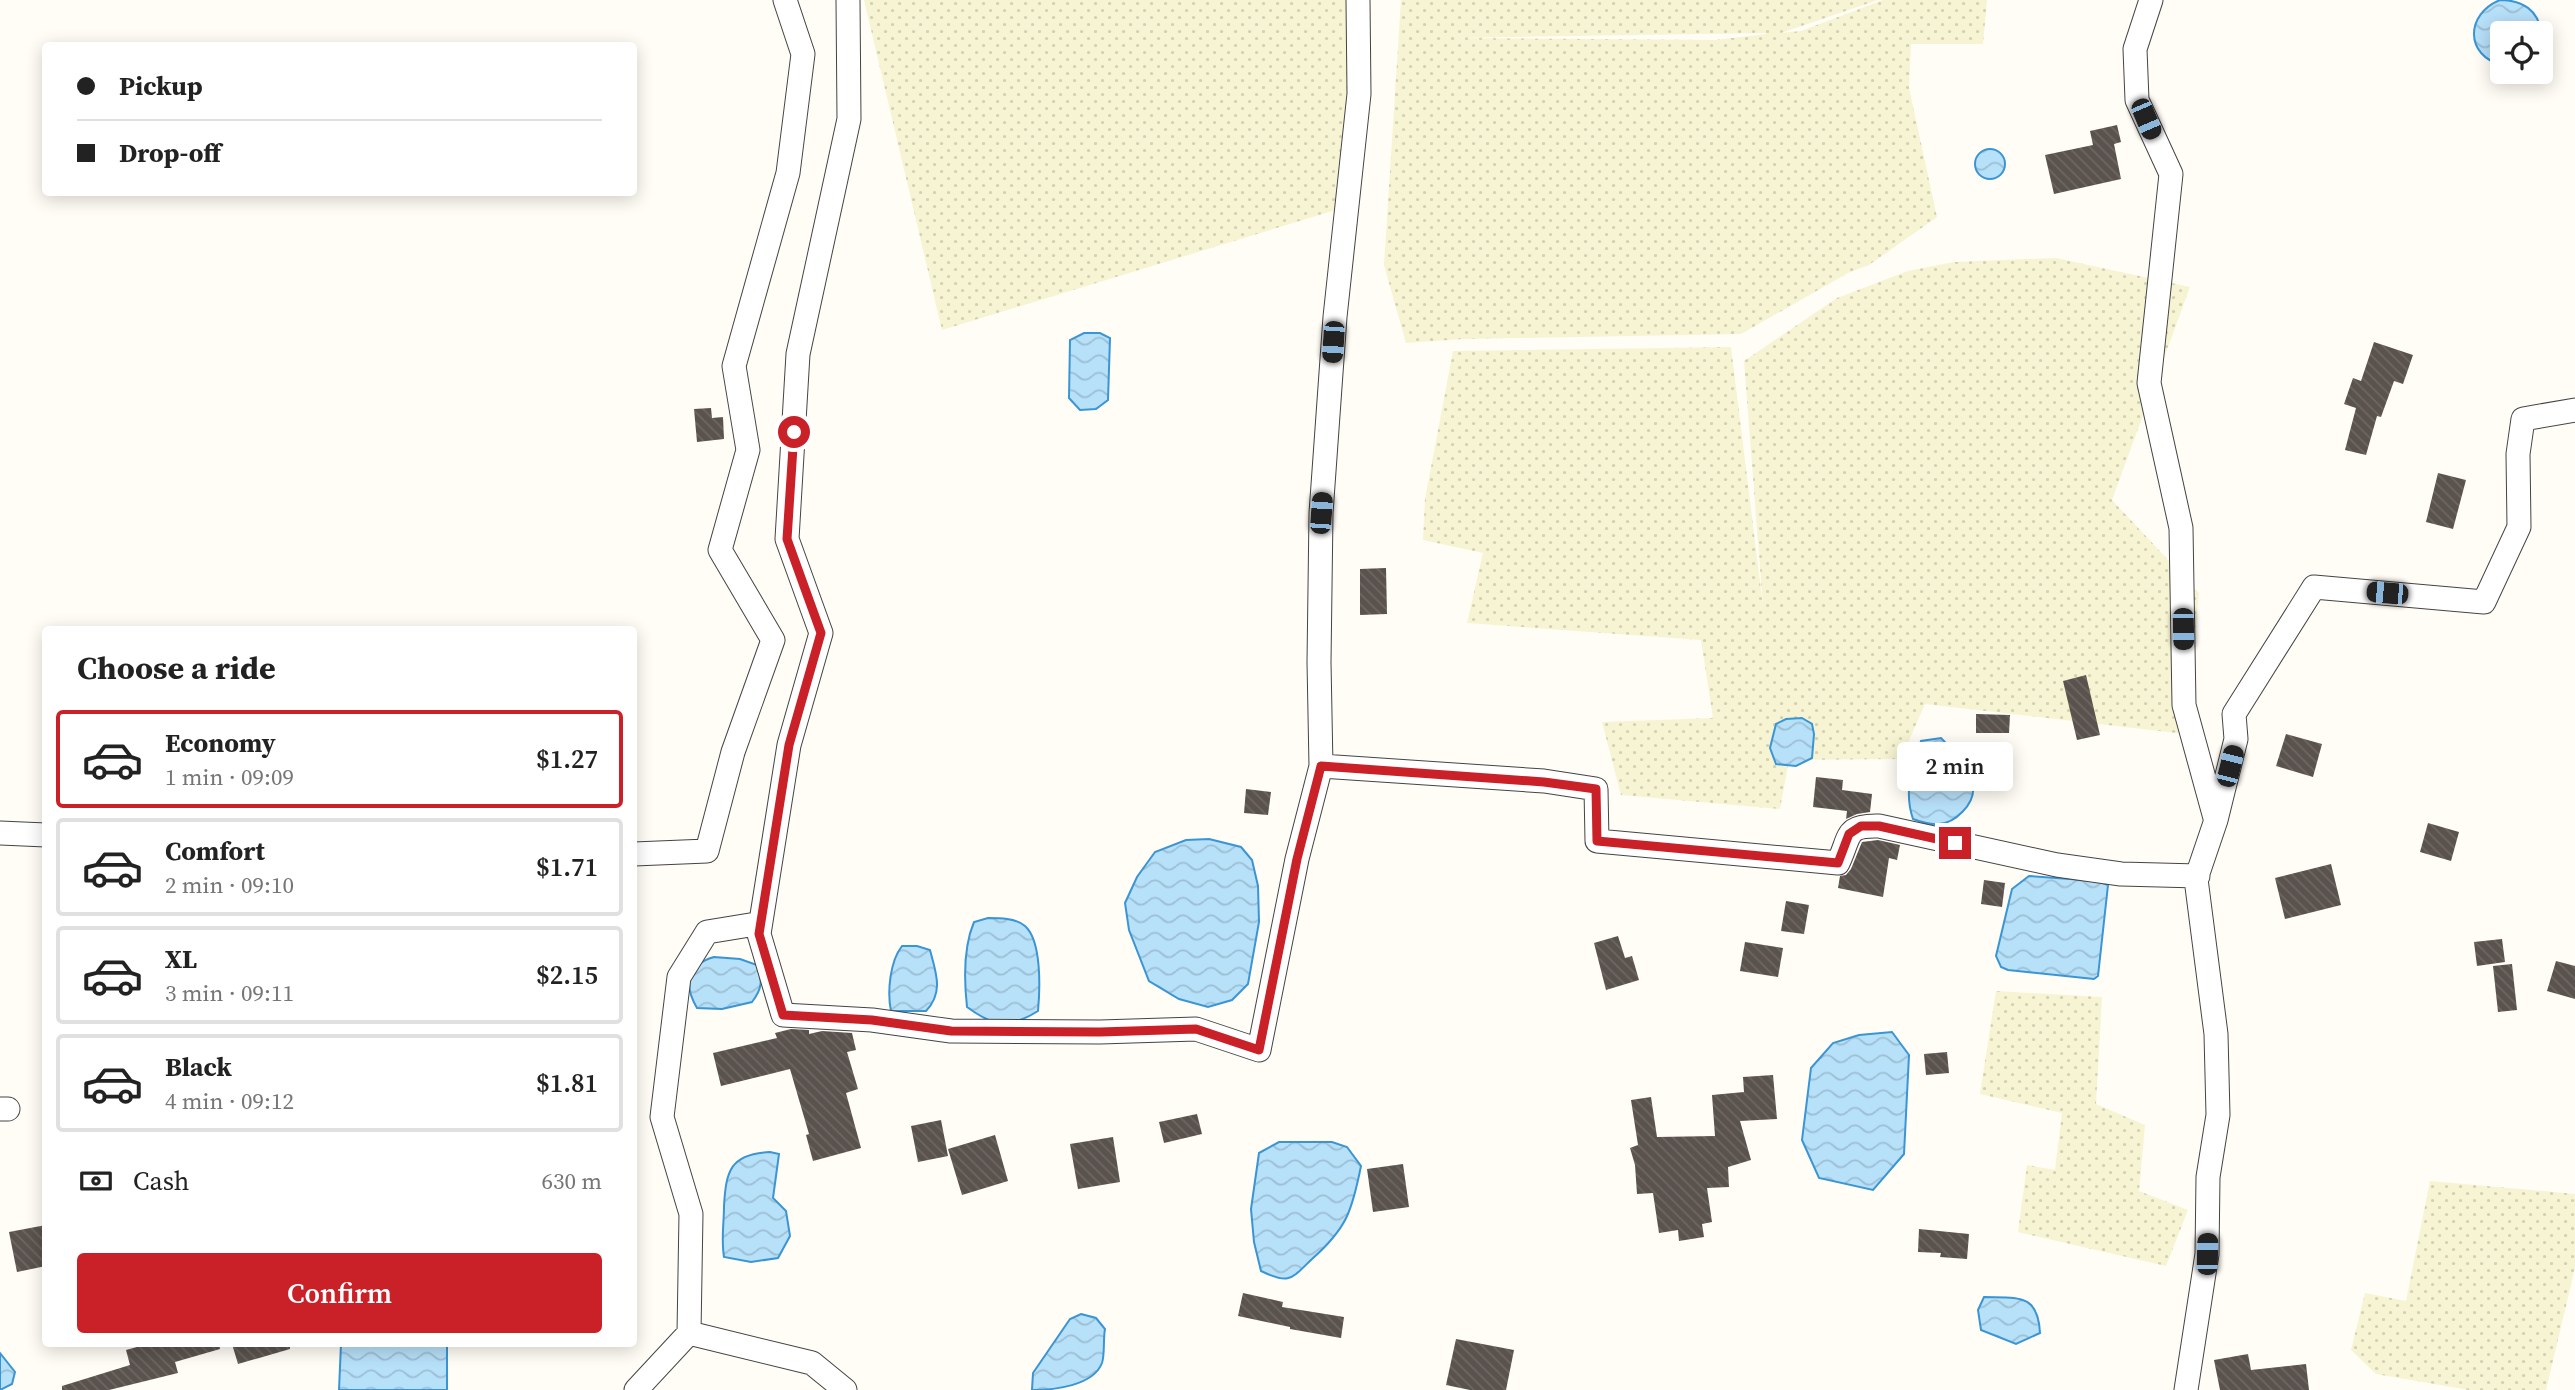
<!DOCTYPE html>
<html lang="en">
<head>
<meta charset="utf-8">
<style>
  :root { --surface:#fff; --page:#f2f2f2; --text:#222; --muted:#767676; --line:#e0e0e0; --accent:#ca2027 }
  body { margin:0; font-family:"Source Serif 4",serif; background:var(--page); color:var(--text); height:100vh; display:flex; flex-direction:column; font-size:26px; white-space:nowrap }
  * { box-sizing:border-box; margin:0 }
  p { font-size:23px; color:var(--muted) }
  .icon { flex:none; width:38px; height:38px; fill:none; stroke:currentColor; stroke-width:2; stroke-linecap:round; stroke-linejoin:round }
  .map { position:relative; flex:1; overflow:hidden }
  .panel { position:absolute; left:42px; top:626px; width:595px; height:721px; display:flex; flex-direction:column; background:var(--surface); border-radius:7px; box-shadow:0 4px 18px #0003 }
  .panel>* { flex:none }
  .top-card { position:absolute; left:42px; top:42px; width:595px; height:154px; border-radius:7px; box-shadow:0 4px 18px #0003; display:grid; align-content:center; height:154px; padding:0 35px; background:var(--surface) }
  .fabs { position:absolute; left:2490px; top:21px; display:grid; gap:14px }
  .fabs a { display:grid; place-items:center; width:63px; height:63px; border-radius:7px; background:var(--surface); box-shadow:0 4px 18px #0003; font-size:35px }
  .end { position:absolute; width:32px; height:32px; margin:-16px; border:9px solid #ca2027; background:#fff; box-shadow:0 0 0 4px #fff }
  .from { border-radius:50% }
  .bubble { position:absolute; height:49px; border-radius:7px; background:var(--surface); box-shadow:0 4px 18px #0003; font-size:23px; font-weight:600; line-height:49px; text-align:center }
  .car { position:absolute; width:21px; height:42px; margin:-21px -10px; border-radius:9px; box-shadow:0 0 5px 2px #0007; background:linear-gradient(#222 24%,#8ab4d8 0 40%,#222 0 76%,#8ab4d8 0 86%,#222 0) }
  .top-card b { display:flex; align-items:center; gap:24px; height:66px; font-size:26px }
  .top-card b+b { border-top:2px solid var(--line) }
  .top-card i { width:18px; height:18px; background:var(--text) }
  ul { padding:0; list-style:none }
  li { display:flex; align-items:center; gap:21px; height:98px; margin:0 14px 10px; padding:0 21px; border:4px solid var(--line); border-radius:7px }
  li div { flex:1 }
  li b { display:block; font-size:26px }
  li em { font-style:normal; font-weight:600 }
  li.on { border-color:var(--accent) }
  li>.icon { width:63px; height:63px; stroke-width:1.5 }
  h2 { padding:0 35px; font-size:32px; line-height:84px }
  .pay { display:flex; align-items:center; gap:18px; height:77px; padding:0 35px; font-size:26px }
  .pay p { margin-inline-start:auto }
  .cta { display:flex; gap:14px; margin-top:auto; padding:14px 35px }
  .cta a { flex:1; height:80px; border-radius:7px; background:var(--accent); color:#fff; font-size:28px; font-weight:600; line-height:80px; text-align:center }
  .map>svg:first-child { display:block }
  .farmland { fill:url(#farmland-dots); fill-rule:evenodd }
  .water { fill:url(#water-waves); stroke:#3a95d4; stroke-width:2 }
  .building { fill:url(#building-back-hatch) }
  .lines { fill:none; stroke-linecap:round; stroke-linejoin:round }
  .street-casing { stroke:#444; stroke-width:25 }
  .street { stroke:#fff; stroke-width:23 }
  .route { stroke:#ca2027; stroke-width:9 }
</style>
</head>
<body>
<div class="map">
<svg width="2575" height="1390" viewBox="0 0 2575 1390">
  <defs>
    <pattern id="farmland-dots" width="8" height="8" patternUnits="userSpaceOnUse" patternTransform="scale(1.75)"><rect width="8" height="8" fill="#f7f4d3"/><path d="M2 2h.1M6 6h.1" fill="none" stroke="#d3d0b4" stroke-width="1.8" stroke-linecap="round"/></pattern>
    <pattern id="water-waves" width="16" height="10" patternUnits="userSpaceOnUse" patternTransform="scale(1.75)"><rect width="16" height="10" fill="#b7e0f9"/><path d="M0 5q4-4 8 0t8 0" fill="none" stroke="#9cbfd4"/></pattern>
    <pattern id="building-back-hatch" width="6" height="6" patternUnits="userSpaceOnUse" patternTransform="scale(1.75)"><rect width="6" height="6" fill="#5a524d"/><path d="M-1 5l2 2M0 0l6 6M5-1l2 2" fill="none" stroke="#6d6662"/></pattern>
  </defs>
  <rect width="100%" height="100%" fill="#fffdf5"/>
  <path class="farmland" d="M 864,0 L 1355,0 L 1339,209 L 942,330 Z
    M 1401,0 L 1878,0 L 1781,33 L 1801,31 L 1883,0 L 1987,0 L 1983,44 L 1911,44 L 1909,88 L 1937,217 L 1869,265 L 1848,273 L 1741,334 L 1463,339 L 1406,343 L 1384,265 ZM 1766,34 L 1715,40 L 1454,38 L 1765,33 Z
    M 2056,258 L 2190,287 L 2112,500 L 2199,593 L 2185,734 L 1925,704 L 1901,759 L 1789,760 L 1780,809 L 1621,795 L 1602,722 L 1713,718 L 1701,640 L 1467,623 L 1483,553 L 1423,540 L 1425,499 L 1453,351 L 1731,347 L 1763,606 L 1744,361 L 1837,298 L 1908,271 L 1954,262 Z
    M 1996,991 L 2102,997 L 2096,1104 L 2145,1125 L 2139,1191 L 2188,1210 L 2166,1266 L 2018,1232 L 2027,1165 L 2055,1170 L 2062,1113 L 1980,1094 Z
    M 2430,1181 L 2575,1194 L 2575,1268 L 2546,1390 L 2469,1390 L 2376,1374 L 2351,1350 L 2365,1293 L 2406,1301 Z"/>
  <path class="water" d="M 2500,0 C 2522,0 2539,10 2541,33 L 2502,33 L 2502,65 C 2465,56 2465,14 2500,0 Z
    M1975 164a15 15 0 1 1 30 0a15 15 0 1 1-30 0Z
    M 1084,333 L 1100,333 L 1110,338 L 1108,400 L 1096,409 L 1080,410 L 1069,398 L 1070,340 Z
    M 1802,718 L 1812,724 L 1814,734 L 1812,758 L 1796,766 L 1776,764 L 1770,748 L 1776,724 L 1786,719 Z
    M 1941,738 C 1955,752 1970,766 1973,787 C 1975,804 1955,823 1939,824 C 1931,825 1921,822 1913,819 C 1904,793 1911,766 1921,741 Z
    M 1209,839 L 1241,847 L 1252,860 L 1258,886 L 1259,922 L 1248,984 L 1232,1000 L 1208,1007 L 1179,999 L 1149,981 L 1129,930 L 1125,903 L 1137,877 L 1155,852 L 1186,840 Z
    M 2029,876 L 2097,881 L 2108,885 L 2098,976 L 2094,979 L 2008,970 L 2001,967 L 1996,956 L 2012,889 Z
    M 988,918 C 999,918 1016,918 1025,926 C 1042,941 1040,990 1038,1011 C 1009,1029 994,1027 967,1007 C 964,980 963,948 974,922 Z
    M 902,946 L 917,946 L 930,950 C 936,973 944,992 926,1011 L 891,1011 C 887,992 890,961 902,946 Z
    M 714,957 L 740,959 L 757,965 C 763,981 762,989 752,1002 L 722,1009 L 697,1008 C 684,986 686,965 714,957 Z
    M 1892,1032 L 1909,1055 L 1904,1154 L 1873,1190 L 1819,1178 L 1802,1140 L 1811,1068 L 1833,1043 L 1859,1035 Z
    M 1279,1142 L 1332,1142 L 1347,1147 L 1361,1166 C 1352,1211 1347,1228 1312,1259 C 1291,1279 1290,1285 1261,1271 L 1254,1242 L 1251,1209 L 1259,1153 Z
    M 770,1152 L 779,1154 L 773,1198 L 786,1211 L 790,1236 L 778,1258 L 751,1262 L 724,1257 C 721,1239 724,1224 724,1206 C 726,1171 730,1154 770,1152 Z
    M 1984,1297 C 2018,1298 2038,1293 2040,1333 L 2016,1344 L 1981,1330 L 1978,1310 Z
    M 1081,1314 L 1096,1318 L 1105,1329 C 1103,1339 1105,1354 1102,1363 C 1093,1386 1054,1390 1032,1390 L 1033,1373 L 1070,1319 Z
    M 341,1344 L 447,1344 L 447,1390 L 339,1390 Z
    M 0,1353 L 15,1372 L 12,1384 L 0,1390 Z"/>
  <path class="building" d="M 2117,125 L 2121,142 L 2114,144 L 2121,179 L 2054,194 L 2045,155 L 2093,145 L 2090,131 Z
    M 2374,342 L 2413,355 L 2403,384 L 2394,381 L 2381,417 L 2377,416 L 2366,455 L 2345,450 L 2356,408 L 2344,404 L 2353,378 L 2361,381 Z
    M 711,408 L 712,418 L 723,417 L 724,439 L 697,442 L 694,409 Z
    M 2438,473 L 2466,480 L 2453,529 L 2426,522 Z
    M 1386,568 L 1387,614 L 1360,615 L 1360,569 Z
    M 2086,675 L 2100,735 L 2077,740 L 2063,681 Z
    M 1976,714 L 2010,715 L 2009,733 L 1976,733 Z
    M 2286,734 L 2322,744 L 2313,777 L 2276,766 Z
    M 1816,777 L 1843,780 L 1842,790 L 1872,794 L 1870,812 L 1857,814 L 1846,819 L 1847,811 L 1813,807 Z
    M 1246,789 L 1271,792 L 1268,815 L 1244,813 Z
    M 2428,823 L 2459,832 L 2451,861 L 2420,852 Z
    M 1878,840 L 1900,845 L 1897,860 L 1889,858 L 1883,897 L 1838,888 L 1840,876 L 1846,875 L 1851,869 L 1862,842 Z
    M 2331,864 L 2341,905 L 2285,919 L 2275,878 Z
    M 1984,880 L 2005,883 L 2002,907 L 1981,904 Z
    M 1786,901 L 1809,905 L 1804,934 L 1781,931 Z
    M 1618,936 L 1625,958 L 1632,956 L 1639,980 L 1606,990 L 1594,943 Z
    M 2502,939 L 2505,962 L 2477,966 L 2474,942 Z
    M 1745,942 L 1783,948 L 1778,977 L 1740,971 Z
    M 2556,961 L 2575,966 L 2575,999 L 2547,991 Z
    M 2512,964 L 2517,1010 L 2498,1012 L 2493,966 Z
    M 791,1029 L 809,1030 L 809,1034 L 822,1031 L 852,1033 L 856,1050 L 847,1052 L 858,1089 L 846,1093 L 861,1148 L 813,1161 L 806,1135 L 809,1134 L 790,1069 L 721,1086 L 713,1053 L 777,1038 L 775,1033 Z
    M 1947,1052 L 1949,1073 L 1926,1075 L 1924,1054 Z
    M 1773,1075 L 1777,1119 L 1740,1121 L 1751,1160 L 1728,1167 L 1729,1187 L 1707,1188 L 1712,1222 L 1702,1224 L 1704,1237 L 1679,1241 L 1678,1230 L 1659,1233 L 1653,1193 L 1637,1194 L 1635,1165 L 1630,1148 L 1638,1145 L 1631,1100 L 1651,1097 L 1657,1137 L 1715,1136 L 1712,1095 L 1744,1092 L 1743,1077 Z
    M 1197,1114 L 1202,1134 L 1164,1143 L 1159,1122 Z
    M 941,1120 L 948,1156 L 918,1162 L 911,1126 Z
    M 995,1135 L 1008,1181 L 962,1195 L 948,1149 Z
    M 1113,1137 L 1120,1182 L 1078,1189 L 1070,1144 Z
    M 1403,1164 L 1409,1207 L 1373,1212 L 1367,1169 Z
    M 46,1225 L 46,1266 L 17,1272 L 9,1232 Z
    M 1919,1229 L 1969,1234 L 1967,1259 L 1940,1257 L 1941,1253 L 1918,1252 Z
    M 1243,1293 L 1283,1302 L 1282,1307 L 1344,1317 L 1341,1338 L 1290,1329 L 1290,1327 L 1238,1316 Z
    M 1456,1339 L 1514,1350 L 1506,1390 L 1470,1390 L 1446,1385 Z
    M 148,1344 L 219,1344 L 220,1349 L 175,1362 L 178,1373 L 109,1390 L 62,1390 L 62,1386 L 130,1365 L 126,1350 Z
    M 232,1344 L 290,1344 L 290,1349 L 238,1364 Z
    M 2248,1354 L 2251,1370 L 2306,1364 L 2309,1390 L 2220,1390 L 2214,1360 Z"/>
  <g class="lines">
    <defs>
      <path id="street" d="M 2151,0 L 2135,49 L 2137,100 L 2171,174 L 2149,383 L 2181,528 L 2184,705 L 2215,818
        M 1321,766 L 1544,781 L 1596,789 L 1597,841 L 1838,863 C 1851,836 1844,825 1879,826 L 2057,865 L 2121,874 L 2198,876
        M 0,833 L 46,835
        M 634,854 L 707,851 L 733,752 L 773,640 L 720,550 L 748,450 L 734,366 L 788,173 L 803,54 L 785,0
        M 759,934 L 783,1015 L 872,1020 L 951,1031 L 1100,1032 L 1196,1029 L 1259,1050 L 1297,859 L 1321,766 L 1319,662 L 1321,513 L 1335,317 L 1359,94 L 1358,0
        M 0,1109 L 8,1109
        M 636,1390 L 689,1333
        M 845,1390 L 812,1363 L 689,1333 L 691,1214 L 662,1117 L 679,977 L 707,932 L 756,924 L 759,934 L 789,745 L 821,633 L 787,539 L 798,354 L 849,119 L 848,0
        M 2186,1390 L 2207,1254 L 2208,1177 L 2218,1115 L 2216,1034 L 2196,879 L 2216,820 L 2236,739 L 2234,714 L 2314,587 L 2484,602 L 2519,527 L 2518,454 L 2523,419 L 2575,410"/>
    </defs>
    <use href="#street" class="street-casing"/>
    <use href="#street" class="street"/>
  </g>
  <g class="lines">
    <path class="route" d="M 794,432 L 787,539 L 821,633 L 789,745 L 759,934 L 783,1015 L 872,1020 L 951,1031 L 1100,1032 L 1196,1029 L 1259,1050 L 1297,859 L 1321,766 L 1544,782 L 1596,789 L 1597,841 L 1838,863 L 1849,834 L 1861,826 L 1879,826 L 1955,843"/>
  </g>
</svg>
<div class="fabs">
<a><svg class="icon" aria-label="locate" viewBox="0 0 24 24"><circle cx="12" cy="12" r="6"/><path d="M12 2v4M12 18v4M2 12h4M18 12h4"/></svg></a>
</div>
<i class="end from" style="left:794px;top:432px"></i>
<i class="end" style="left:1955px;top:843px"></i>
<div class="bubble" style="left:1897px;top:742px;width:116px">2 min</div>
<i class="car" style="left:2146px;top:119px;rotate:157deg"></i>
<i class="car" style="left:1333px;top:342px;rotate:184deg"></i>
<i class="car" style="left:1321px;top:513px;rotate:4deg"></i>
<i class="car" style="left:2387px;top:593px;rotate:275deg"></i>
<i class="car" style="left:2183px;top:629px;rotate:179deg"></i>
<i class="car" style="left:2230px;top:766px;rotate:14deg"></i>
<i class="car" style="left:2207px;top:1254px;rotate:1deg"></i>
<div class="top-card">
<b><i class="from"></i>Pickup</b>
<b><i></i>Drop-off</b>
</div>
<section class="panel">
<h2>Choose a ride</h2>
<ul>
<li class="on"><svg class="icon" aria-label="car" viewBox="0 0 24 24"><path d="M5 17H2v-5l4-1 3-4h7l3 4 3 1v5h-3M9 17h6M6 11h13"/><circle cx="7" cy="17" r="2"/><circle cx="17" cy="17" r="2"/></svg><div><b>Economy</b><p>1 min · 09:09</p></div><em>$1.27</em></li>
<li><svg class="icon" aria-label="car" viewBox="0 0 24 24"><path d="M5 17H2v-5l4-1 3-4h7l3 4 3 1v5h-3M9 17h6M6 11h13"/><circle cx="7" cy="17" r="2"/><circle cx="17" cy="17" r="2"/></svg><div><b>Comfort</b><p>2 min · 09:10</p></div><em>$1.71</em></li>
<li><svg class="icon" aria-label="car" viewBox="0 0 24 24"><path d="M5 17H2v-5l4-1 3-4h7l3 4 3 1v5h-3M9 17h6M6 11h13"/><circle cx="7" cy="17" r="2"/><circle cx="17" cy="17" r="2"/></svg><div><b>XL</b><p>3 min · 09:11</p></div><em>$2.15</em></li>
<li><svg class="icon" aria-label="car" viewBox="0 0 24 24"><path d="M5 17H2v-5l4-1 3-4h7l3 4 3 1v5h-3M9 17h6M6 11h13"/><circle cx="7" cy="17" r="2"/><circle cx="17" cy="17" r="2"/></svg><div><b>Black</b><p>4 min · 09:12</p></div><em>$1.81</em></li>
</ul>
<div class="pay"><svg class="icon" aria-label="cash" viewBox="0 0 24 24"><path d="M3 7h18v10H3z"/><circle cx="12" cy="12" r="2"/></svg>Cash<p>630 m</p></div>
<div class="cta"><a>Confirm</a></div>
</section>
</div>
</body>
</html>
